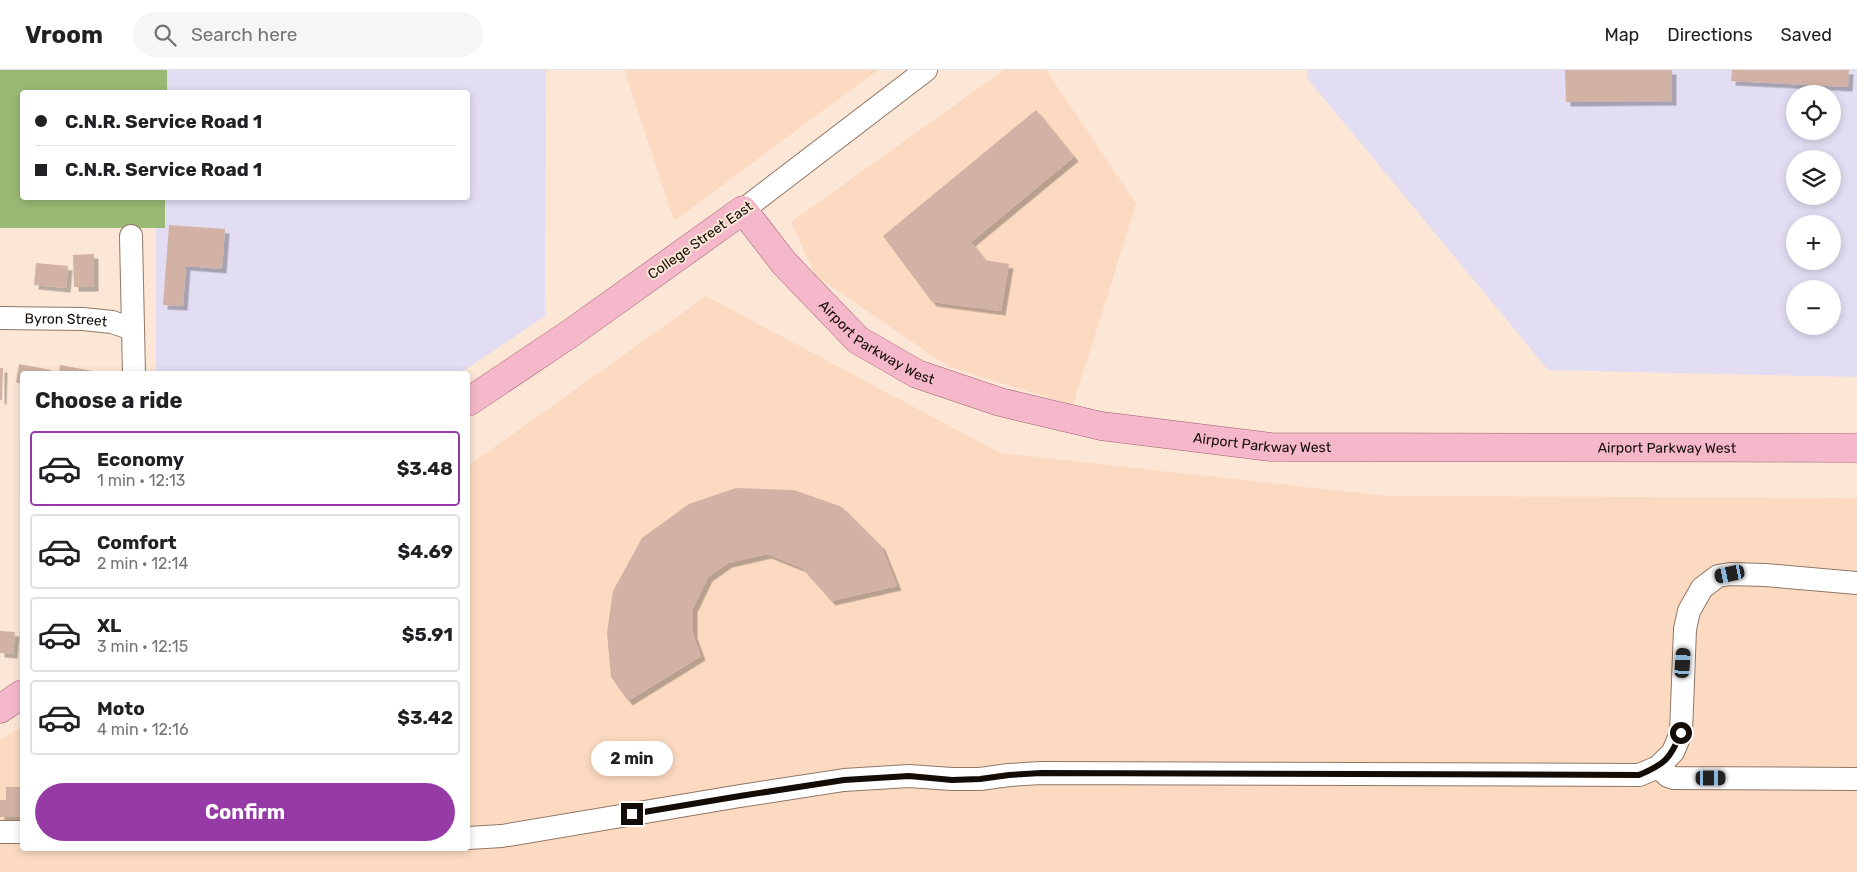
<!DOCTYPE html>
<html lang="en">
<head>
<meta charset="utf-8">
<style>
  :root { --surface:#fff; --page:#f6f6f6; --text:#202124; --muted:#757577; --line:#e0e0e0; --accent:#963ba5 }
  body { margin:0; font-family:Rubik,sans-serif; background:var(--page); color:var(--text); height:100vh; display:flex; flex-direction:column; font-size:19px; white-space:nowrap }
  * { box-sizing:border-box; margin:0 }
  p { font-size:16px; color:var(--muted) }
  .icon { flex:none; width:28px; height:28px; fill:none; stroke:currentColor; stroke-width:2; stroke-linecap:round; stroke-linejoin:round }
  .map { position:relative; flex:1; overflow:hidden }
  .details { position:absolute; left:20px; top:301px; width:450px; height:480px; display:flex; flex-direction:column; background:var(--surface); border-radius:5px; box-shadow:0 2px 8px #0003 }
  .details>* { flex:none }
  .banner { position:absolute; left:20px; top:20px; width:450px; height:110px; border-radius:5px; box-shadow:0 2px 8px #0003; display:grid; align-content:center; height:110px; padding:0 15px; background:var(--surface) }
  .buttons { position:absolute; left:1786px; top:15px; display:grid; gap:10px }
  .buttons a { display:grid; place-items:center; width:55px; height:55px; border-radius:50%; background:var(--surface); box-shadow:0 2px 8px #0003; font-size:25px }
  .end { position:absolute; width:22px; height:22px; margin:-11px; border:6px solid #140c06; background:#fff; box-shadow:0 0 0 2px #fff }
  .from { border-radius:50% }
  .bubble { position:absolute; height:35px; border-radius:18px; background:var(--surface); box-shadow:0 2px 8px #0003; font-size:16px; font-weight:700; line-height:35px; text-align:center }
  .car { position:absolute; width:15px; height:30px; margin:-15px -8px; border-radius:6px; box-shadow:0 0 4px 1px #0007; background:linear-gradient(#222 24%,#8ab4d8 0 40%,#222 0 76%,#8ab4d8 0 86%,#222 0) }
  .banner b { display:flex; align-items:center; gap:18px; height:48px; font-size:19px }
  .banner b+b { border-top:1px solid var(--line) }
  .banner i { width:12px; height:12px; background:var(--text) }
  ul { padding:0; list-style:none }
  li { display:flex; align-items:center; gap:15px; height:75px; margin:0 10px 8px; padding:0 5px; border:2px solid var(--line); border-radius:5px }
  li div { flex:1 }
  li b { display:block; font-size:19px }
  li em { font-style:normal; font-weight:700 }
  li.on { border-color:var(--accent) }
  li>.icon { width:45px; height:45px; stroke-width:1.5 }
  h2 { padding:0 15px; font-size:22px; line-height:60px }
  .cta { display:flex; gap:10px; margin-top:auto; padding:10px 15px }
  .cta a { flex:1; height:58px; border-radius:30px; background:var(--accent); color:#fff; font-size:20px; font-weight:700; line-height:58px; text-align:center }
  header { display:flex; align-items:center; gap:30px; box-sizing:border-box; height:70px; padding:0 25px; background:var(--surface); border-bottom:1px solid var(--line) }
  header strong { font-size:24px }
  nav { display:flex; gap:28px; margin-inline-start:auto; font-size:18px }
  .search { width:350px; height:45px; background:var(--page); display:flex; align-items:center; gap:12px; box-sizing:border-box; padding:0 18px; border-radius:28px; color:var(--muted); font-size:19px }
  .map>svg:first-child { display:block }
  .built { fill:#fcdac1 }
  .industrial { fill:#e2ddf3; fill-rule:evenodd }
  .forest { fill:#99ba75 }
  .building { fill:#d1b2a5; filter:url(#shadow) }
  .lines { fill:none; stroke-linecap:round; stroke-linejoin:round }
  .minor-casing { stroke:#907766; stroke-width:24 }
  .major-casing { stroke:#a25d6f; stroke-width:29 }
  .minor { stroke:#fff; stroke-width:22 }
  .major { stroke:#f5b8ca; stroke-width:28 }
  .route { stroke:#140c06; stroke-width:6 }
  .labels { text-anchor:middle; stroke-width:4; stroke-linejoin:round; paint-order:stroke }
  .street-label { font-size:14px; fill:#140c06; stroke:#fce6d6 }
</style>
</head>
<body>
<header>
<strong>Vroom</strong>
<div class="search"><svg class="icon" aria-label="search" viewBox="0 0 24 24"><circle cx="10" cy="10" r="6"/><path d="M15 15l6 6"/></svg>Search here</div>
<nav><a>Map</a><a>Directions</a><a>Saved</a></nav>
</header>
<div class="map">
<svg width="1857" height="802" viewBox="0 0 1857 802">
  <defs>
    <filter id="shadow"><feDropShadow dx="4.5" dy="4.5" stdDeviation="0" flood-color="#0004"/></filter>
  </defs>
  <rect width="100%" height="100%" fill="#fce6d6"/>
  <path class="built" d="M 626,0 L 878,0 L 674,151 L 627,8 Z
    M 1004,0 L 1046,0 L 1136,134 L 1073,335 L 949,297 L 816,206 L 791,152 Z
    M 706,226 L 1000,383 L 1386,426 L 1857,428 L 1857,802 L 0,802 L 0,670 L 22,657 L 22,779 L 468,779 L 468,396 Z"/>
  <path class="industrial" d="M 157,0 L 546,0 L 545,246 L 459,304 L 156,304 L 156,128 L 468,128 L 468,22 L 157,22 Z
    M 1307,0 L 1857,0 L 1857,307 L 1548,300 L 1307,8 ZM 1795,24 L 1832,24 L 1832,61 L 1795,61 ZM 1795,89 L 1832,89 L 1832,126 L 1795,126 ZM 1795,154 L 1832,154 L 1832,191 L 1795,191 ZM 1795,219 L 1832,219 L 1832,256 L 1795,256 Z"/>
  <path class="forest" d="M 0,0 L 167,0 L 167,22 L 22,22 L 22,128 L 165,128 L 165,158 L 0,158 Z"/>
  <path class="building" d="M 1565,0 L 1672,0 L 1672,31 L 1566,32 Z
    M 1732,0 L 1849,0 L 1848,17 L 1731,11 Z
    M 1036,40 L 1074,87 L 971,172 L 985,190 L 1009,194 L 1001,241 L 932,232 L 883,166 Z
    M 169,155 L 225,159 L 222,199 L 186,196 L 183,236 L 163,235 Z
    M 94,184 L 94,217 L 74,217 L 73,185 Z
    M 36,193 L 68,196 L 66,218 L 34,215 Z
    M 19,294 L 51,300 L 51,304 L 22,304 L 22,314 L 16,312 Z
    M 60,295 L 93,301 L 92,304 L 59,304 Z
    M 0,298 L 3,298 L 2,330 L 0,330 Z
    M 736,418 L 794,420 L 842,437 L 881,476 L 897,516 L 831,531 L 802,498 L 767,484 L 728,493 L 708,507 L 693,538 L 693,564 L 701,586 L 628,631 L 611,607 L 607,563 L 613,521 L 642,468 L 689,434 Z
    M 0,561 L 15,562 L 13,584 L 0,583 Z
    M 6,717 L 22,717 L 22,747 L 0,747 L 0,730 L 6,730 Z"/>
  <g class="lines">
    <defs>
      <g id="minor">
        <path d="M 743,140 L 926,0"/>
        <path d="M 131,166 L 134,304"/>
        <path id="s1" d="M 0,248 L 83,249 L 112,252 L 132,259"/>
        <path d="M 1658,697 L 1668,706 L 1674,708 L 1857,709"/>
        <path d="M 0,762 L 22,762"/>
        <path d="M 468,768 L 502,766 L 740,726 L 844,710 L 909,706 L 952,709 L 980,709 L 1009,705 L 1041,703 L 1639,705 L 1658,697 L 1673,682 L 1681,663 L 1685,559 L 1689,541 L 1702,518 L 1718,506 L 1730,504 L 1765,505 L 1857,513"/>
      </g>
      <g id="major">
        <path id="s2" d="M 468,332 L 571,263 L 743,140 L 784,193 L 858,270 L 917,304 L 1000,332 L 1101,356 L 1271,377 L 1857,378"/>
        <path d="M 0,639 L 22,624"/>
      </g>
    </defs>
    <use href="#minor" class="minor-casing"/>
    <use href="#major" class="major-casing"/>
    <use href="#minor" class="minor"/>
    <use href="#major" class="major"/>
  </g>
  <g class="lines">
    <path class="route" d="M 632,744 L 740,726 L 844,710 L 909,706 L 952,710 L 980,709 L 1009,705 L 1041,703 L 1639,705 C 1665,694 1670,689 1681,663"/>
  </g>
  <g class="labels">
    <g class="street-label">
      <text transform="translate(700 170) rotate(-35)" y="5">College Street East</text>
      <text dy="5" stroke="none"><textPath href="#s1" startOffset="66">Byron Street</textPath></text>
      <text dy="5" stroke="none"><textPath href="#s2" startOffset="526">Airport Parkway West</textPath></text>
      <text dy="5" stroke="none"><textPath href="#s2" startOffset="931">Airport Parkway West</textPath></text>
      <text dy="5" stroke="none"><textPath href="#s2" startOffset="1336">Airport Parkway West</textPath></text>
    </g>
  </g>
</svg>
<div class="buttons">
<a><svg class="icon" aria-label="locate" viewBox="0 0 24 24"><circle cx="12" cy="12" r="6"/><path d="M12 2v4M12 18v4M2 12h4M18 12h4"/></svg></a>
<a><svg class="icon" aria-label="layers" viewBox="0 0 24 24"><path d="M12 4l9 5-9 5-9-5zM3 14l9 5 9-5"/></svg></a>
<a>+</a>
<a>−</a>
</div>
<i class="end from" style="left:1681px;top:663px"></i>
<i class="end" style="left:632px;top:744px"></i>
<div class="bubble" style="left:591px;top:671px;width:82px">2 min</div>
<i class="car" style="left:1730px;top:504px;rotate:258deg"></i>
<i class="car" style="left:1683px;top:593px;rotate:4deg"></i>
<i class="car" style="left:1711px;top:708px;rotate:90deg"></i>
<div class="banner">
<b><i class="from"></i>C.N.R. Service Road 1</b>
<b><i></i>C.N.R. Service Road 1</b>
</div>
<section class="details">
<h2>Choose a ride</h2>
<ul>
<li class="on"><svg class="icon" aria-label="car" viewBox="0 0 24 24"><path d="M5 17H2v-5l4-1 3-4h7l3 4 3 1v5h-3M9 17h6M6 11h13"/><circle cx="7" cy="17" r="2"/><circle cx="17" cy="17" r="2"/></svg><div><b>Economy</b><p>1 min · 12:13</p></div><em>$3.48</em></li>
<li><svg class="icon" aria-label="car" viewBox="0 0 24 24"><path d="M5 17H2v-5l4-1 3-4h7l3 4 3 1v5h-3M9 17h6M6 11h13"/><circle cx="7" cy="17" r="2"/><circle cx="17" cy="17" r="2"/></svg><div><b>Comfort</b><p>2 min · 12:14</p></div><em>$4.69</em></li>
<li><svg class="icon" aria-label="car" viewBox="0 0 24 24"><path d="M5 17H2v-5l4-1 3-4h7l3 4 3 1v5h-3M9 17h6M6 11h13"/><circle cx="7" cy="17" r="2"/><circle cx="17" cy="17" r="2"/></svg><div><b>XL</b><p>3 min · 12:15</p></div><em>$5.91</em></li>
<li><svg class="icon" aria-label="car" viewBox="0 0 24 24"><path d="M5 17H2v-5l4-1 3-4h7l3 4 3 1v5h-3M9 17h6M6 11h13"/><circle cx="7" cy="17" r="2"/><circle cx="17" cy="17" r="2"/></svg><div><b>Moto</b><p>4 min · 12:16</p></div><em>$3.42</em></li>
</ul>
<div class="cta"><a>Confirm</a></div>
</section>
</div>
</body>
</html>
